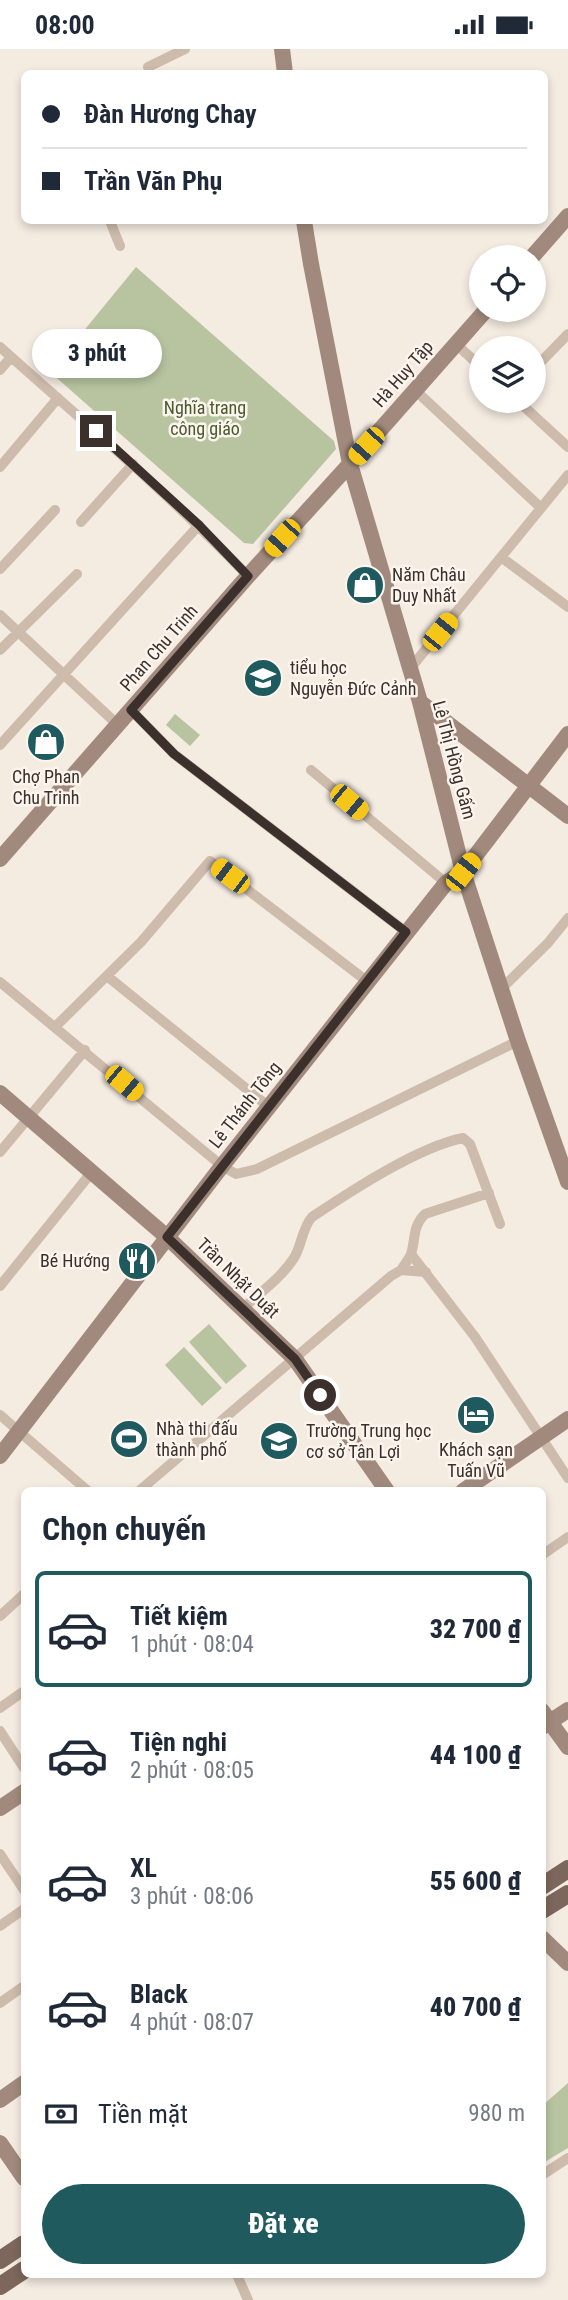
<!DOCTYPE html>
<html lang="vi">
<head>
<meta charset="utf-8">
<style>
  :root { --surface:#fff; --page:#f6f6f7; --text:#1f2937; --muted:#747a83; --line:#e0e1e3; --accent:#1f5a5e }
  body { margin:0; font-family:"Roboto Condensed",sans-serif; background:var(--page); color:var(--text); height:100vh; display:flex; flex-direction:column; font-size:26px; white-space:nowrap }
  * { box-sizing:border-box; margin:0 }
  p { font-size:23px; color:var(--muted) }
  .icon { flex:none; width:38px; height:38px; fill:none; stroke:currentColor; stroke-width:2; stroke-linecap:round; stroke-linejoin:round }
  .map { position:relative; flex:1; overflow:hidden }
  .sheet { position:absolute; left:21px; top:1438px; width:525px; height:791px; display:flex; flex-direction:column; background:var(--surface); border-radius:10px; box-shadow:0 4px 10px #0003 }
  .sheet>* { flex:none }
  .hud { position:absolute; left:21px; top:21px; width:527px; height:154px; border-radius:10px; box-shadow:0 4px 10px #0003; display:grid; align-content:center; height:154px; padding:0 21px; background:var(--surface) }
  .fabs { position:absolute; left:469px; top:196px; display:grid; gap:14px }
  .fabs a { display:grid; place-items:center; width:77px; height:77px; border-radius:50%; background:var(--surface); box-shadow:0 4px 10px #0003; font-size:35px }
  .end { position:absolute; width:32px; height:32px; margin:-16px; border:9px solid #3b302b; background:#fff; box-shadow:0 0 0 4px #fff }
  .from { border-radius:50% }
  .bubble { position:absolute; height:49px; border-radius:24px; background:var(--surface); box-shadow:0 4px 10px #0003; font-size:23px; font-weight:800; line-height:49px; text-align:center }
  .car { position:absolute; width:21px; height:42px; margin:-21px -10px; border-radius:9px; box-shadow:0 0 5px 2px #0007; background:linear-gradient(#f5c518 24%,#345 0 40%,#f5c518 0 76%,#345 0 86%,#f5c518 0) }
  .hud b { display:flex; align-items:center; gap:24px; height:66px; font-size:26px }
  .hud b+b { border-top:2px solid var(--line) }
  .hud i { width:18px; height:18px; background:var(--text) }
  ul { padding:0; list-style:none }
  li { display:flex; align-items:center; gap:21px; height:116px; margin:0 14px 10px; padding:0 7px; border:4px solid transparent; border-radius:10px }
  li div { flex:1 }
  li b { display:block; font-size:26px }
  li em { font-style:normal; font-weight:800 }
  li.active { border-color:var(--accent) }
  li>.icon { width:63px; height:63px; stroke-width:1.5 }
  h2 { padding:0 21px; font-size:32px; line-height:84px }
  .pay { display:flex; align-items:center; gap:18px; height:77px; padding:0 21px; font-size:26px }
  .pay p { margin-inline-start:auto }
  .cta { display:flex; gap:14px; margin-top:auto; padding:14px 21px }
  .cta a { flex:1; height:80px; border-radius:42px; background:var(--accent); color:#fff; font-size:28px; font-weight:800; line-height:80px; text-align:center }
  .status { display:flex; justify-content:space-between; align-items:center; height:49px; padding:0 35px; background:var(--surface); direction:ltr }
  .status svg { height:19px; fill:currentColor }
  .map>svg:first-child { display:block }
  .green { fill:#b8c4a0 }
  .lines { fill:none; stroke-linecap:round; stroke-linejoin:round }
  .street { stroke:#cdbbac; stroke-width:10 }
  .secondary { stroke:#a18a7d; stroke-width:16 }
  .primary { stroke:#7d675c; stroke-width:18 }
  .route { stroke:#3b302b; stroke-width:9 }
  .labels { text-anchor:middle; stroke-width:5; stroke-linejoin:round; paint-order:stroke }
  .street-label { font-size:18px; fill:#3b302b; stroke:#fbf5ee }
  .park-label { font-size:18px; fill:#4a5a2e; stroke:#fbf5ee }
  .poi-label { font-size:18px; fill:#3b302b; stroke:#fbf5ee; text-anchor:start }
</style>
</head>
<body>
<div class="status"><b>08:00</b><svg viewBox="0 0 49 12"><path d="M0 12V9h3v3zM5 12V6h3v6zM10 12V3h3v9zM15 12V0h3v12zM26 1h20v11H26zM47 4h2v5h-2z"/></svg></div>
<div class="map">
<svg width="568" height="2251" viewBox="0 0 568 2251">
  <rect width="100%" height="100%" fill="#f4ebe1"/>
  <path class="green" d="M 136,218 L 334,392 L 336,400 L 253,495 L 244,494 L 50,323 Z
    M 175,665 L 200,686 L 190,697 L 166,676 Z
    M 209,1275 L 247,1317 L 226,1335 L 189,1293 Z
    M 184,1298 L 222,1339 L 202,1357 L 165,1316 Z
    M 568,2034 L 568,2099 L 543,2114 L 543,2056 Z"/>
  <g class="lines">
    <path class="street" d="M 148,18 L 185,0
      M 110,172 L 120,197
      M 456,295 L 481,318
      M 0,298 C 84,373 169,445 248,527
      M 534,320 L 568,285
      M 0,321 L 11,308
      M 415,341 L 541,459
      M 518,352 L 568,398
      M 0,418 L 58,349
      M 81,473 L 133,415
      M 501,508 L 568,558
      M 0,520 L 55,461
      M 0,566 L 118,676
      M 0,601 L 77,525
      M 409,621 L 568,426
      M 131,661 L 174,705 L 406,883
      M 0,696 L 199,476
      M 311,721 L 446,834
      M 107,927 L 269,1058
      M 0,933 L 222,1117 L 236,1125 L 257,1120 L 518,992
      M 502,939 L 548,894 L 568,869
      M 56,977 L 141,893 L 210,812 L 368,933
      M 0,1103 L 85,1001
      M 411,1205 L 475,1288 L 568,1429
      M 401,1221 C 404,1216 409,1210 411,1205 C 416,1189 412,1178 425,1165 L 489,1144
      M 0,1237 L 91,1124
      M 242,1260 C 260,1244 281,1229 294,1209 C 302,1196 302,1179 312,1168 C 351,1142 418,1098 463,1089 L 470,1095 L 500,1175
      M 0,1366 L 88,1442
      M 139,1442 L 391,1227 L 401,1221 L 426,1223
      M 542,1506 L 568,1488
      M 0,1567 L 24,1545
      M 0,1659 L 24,1642
      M 0,1682 L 24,1719
      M 0,1805 L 24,1841
      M 0,1877 L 24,1860
      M 0,1954 L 24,1937
      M 542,2126 L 568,2109
      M 237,2226 L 248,2251"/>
    <path class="secondary" d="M 282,0 L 285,24
      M 304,172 L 311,215 L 350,415 L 420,653 L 463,823 L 518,992 L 568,1133
      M 532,208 L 568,167
      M 420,653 L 568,767
      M 0,810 L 248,527 L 350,415 L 486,261
      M 0,1044 L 167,1188 L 295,1310 L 387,1442
      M 0,1407 L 222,1117 L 446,834 L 463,823 L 568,685
      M 463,1442 L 568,1370
      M 542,1662 L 568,1698
      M 542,1678 L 568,1661
      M 0,1759 L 24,1743
      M 542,1889 L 568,1914
      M 0,2051 L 24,2034
      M 0,2094 L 24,2129"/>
    <path class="primary" d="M 542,1837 L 568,1820
      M 542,1861 L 568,1845
      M 0,2211 L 24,2195
      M 0,2237 L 24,2221"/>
  </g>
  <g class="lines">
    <path class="route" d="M 96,382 L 199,476 L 248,527 L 131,661 L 174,705 L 406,883 L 167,1188 L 295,1310 L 320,1346"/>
  </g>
  <defs>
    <symbol id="shop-disc" viewBox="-11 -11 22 22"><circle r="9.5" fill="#1f5a5e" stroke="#fbf5ee"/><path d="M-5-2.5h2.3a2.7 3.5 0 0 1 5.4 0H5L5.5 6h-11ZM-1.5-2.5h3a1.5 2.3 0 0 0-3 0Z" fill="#fff"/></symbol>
    <symbol id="school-disc" viewBox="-11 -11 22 22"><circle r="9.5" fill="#1f5a5e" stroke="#fbf5ee"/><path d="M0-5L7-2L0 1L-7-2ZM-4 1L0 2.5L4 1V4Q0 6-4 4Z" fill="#fff"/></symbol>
    <symbol id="restaurant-disc" viewBox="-11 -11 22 22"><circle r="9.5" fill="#1f5a5e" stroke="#fbf5ee"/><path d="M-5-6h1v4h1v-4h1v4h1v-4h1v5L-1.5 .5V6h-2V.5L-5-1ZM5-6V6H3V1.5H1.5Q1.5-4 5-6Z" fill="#fff"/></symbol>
    <symbol id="hotel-disc" viewBox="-11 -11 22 22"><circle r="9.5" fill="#1f5a5e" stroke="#fbf5ee"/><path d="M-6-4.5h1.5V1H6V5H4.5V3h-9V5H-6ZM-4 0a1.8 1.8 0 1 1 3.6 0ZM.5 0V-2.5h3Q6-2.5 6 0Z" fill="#fff"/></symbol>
    <symbol id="stadium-disc" viewBox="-11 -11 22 22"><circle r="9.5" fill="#1f5a5e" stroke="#fbf5ee"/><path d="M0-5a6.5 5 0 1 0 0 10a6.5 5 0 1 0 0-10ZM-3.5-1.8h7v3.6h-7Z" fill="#fff"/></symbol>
  </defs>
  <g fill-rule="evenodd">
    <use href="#shop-disc" x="343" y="514" width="44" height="44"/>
    <use href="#school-disc" x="241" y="607" width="44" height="44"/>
    <use href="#shop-disc" x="24" y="671" width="44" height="44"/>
    <use href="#restaurant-disc" x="115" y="1190" width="44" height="44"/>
    <use href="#hotel-disc" x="454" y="1344" width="44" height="44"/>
    <use href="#stadium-disc" x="107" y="1368" width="44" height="44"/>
    <use href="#school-disc" x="257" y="1370" width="44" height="44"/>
  </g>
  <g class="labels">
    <g class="street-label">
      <text transform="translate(403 325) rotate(-49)" y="6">Hà Huy Tập</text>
      <text transform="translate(159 599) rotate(-49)" y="6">Phan Chu Trinh</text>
      <text transform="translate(454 711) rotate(75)" y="6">Lê Thị Hồng Gấm</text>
      <text transform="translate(245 1056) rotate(-52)" y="6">Lê Thánh Tông</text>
      <text transform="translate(238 1229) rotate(44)" y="6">Trần Nhật Duật</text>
    </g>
    <g class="park-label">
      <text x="205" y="365">Nghĩa trang<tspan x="205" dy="21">công giáo</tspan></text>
    </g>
    <g class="poi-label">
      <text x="392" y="532">Năm Châu<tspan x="392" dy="21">Duy Nhất</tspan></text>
      <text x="290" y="625">tiểu học<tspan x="290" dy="21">Nguyễn Đức Cảnh</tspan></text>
      <text x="46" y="734" text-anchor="middle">Chợ Phan<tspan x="46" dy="21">Chu Trinh</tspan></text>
      <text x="110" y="1218" text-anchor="end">Bé Hướng</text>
      <text x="156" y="1386">Nhà thi đấu<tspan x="156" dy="21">thành phố</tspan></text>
      <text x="306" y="1388">Trường Trung học<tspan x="306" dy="21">cơ sở Tân Lợi</tspan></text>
      <text x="476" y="1407" text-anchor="middle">Khách sạn<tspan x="476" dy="21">Tuấn Vũ</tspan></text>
    </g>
  </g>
</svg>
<div class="fabs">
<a><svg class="icon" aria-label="locate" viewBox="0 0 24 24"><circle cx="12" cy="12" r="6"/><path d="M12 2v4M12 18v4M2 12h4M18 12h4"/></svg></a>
<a><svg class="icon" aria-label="layers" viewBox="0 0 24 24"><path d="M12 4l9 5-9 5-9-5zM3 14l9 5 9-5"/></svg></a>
</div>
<i class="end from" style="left:320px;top:1346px"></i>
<i class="end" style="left:96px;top:382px"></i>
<div class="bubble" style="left:32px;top:280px;width:130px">3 phút</div>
<i class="car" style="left:366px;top:397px;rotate:222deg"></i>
<i class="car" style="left:282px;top:489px;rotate:222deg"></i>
<i class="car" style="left:440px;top:583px;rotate:39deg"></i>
<i class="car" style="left:349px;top:753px;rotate:130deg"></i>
<i class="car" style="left:463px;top:823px;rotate:38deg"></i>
<i class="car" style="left:230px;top:827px;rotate:307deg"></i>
<i class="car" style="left:124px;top:1034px;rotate:130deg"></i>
<div class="hud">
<b><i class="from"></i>Đàn Hương Chay</b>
<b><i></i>Trần Văn Phụ</b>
</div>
<section class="sheet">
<h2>Chọn chuyến</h2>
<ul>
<li class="active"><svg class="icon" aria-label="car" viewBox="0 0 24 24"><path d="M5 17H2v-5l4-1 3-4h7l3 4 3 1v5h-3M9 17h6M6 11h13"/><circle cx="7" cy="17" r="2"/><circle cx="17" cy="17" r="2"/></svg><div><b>Tiết kiệm</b><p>1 phút · 08:04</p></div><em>32 700 ₫</em></li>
<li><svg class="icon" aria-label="car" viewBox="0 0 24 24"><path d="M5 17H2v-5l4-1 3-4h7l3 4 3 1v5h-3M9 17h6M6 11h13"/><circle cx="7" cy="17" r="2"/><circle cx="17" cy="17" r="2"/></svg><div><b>Tiện nghi</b><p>2 phút · 08:05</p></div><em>44 100 ₫</em></li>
<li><svg class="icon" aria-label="car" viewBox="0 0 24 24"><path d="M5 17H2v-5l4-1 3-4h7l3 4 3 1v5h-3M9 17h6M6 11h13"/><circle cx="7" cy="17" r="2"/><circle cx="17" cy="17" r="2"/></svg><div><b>XL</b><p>3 phút · 08:06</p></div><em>55 600 ₫</em></li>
<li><svg class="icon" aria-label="car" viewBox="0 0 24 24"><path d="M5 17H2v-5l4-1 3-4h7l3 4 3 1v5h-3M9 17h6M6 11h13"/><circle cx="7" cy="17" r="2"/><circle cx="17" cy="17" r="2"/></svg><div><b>Black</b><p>4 phút · 08:07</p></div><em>40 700 ₫</em></li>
</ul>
<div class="pay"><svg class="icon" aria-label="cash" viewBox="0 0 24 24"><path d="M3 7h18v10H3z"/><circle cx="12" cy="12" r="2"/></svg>Tiền mặt<p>980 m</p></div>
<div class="cta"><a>Đặt xe</a></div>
</section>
</div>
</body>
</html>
